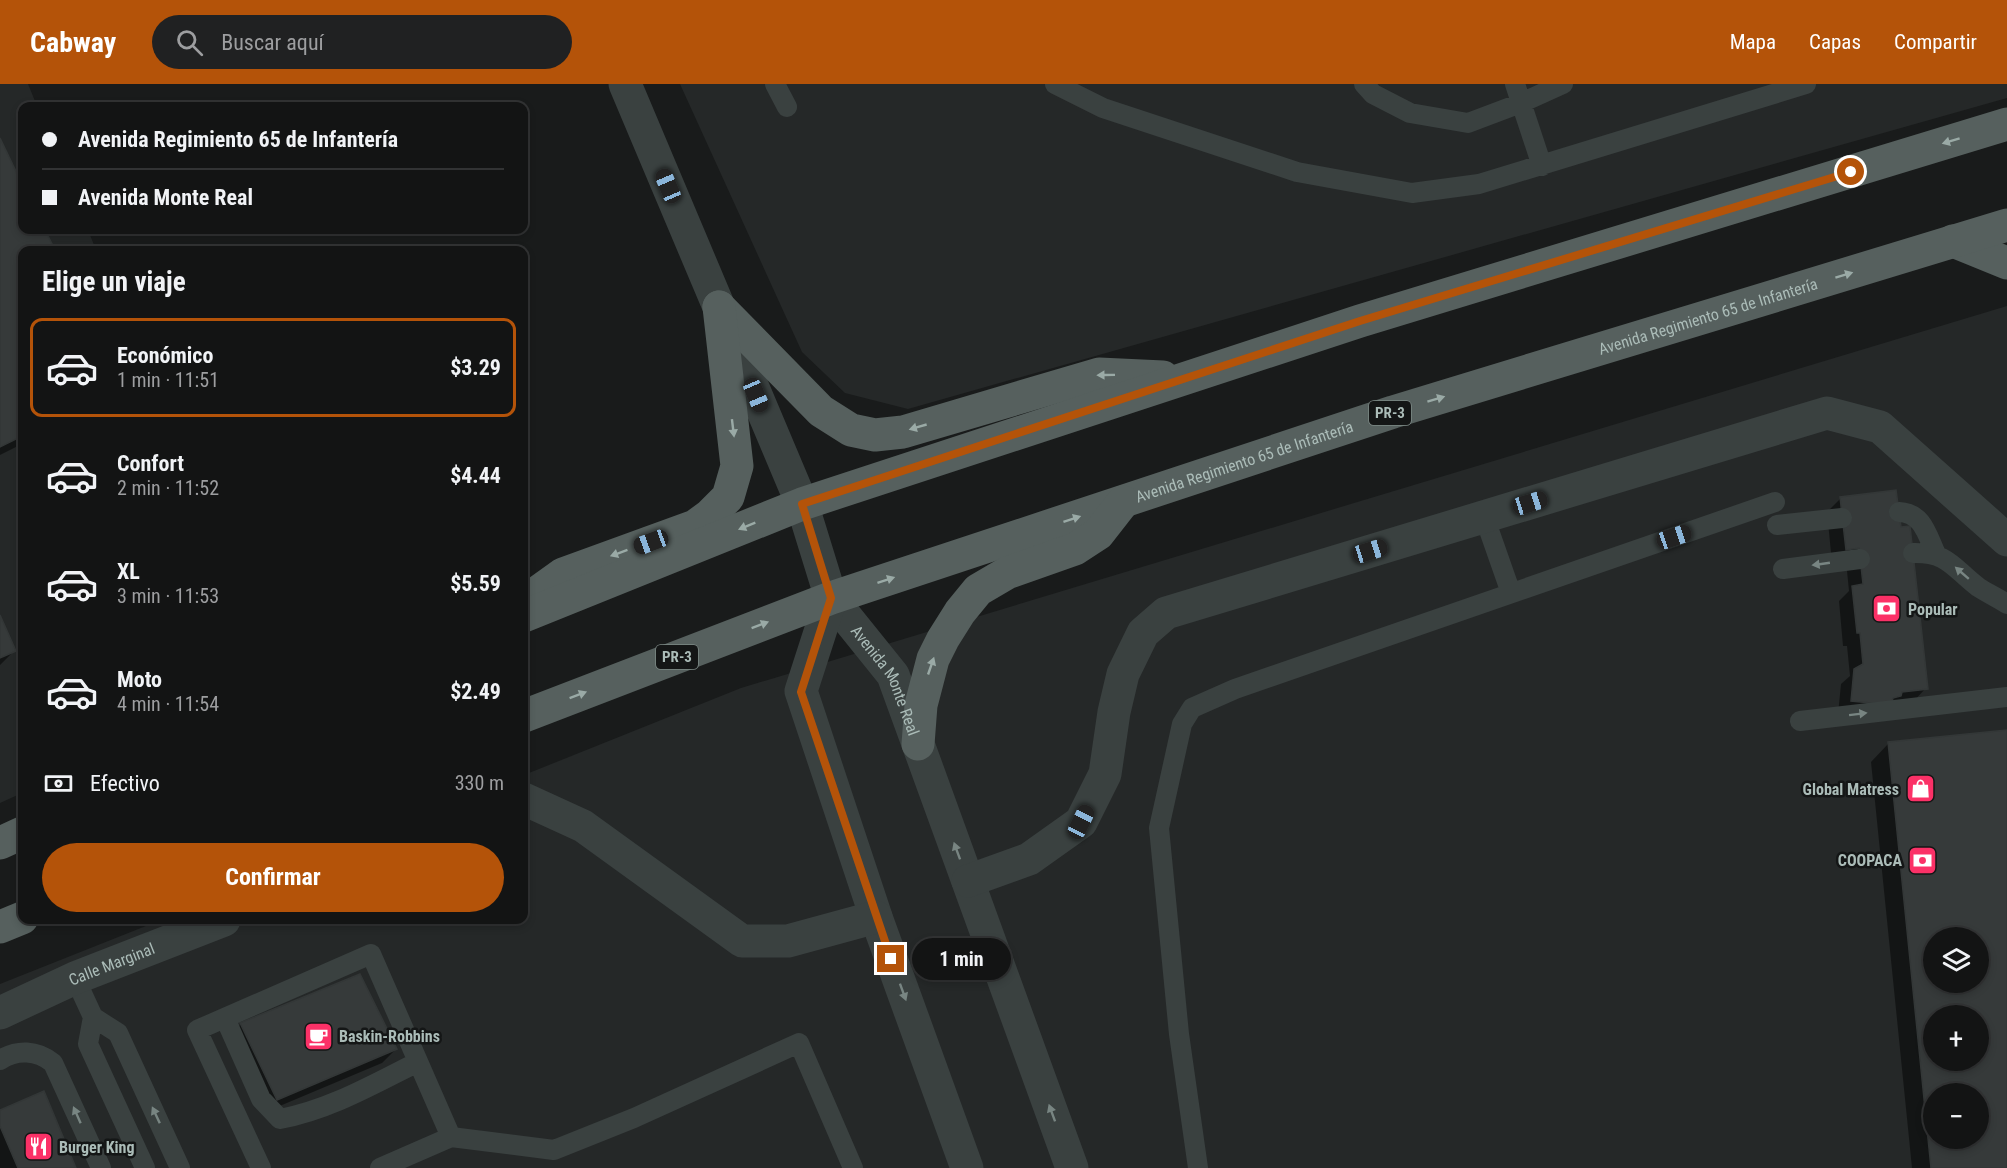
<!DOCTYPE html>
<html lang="es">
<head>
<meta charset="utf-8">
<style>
  :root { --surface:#131414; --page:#202122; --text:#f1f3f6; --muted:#9d9ea0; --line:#323334; --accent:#b45309 }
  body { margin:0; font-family:"Roboto Condensed",sans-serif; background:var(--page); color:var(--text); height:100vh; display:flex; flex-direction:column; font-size:22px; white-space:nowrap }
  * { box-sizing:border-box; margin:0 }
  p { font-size:20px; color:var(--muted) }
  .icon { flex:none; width:33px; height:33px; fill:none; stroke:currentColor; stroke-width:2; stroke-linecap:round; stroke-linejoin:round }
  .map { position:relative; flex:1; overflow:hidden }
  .panel { position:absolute; left:18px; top:162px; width:510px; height:678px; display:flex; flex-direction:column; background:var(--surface); border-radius:12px; box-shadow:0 3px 9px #0003,0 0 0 2px var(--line) }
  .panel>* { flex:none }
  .hud { position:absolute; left:18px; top:18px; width:510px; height:132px; border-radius:12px; box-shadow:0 3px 9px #0003,0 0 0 2px var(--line); display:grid; align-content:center; height:132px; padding:0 24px; background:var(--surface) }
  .controls { position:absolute; left:1923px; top:843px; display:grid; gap:12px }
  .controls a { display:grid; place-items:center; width:66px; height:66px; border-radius:50%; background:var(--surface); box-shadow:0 3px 9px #0003,0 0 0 2px var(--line); font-size:30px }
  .end { position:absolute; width:27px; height:27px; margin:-14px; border:8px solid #b45309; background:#fff; box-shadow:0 0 0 3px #fff }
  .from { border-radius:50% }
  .bubble { position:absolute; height:42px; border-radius:21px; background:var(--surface); box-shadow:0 3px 9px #0003,0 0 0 2px var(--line); font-size:20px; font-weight:700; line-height:42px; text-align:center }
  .car { position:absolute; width:18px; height:36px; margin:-18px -9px; border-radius:8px; box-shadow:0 0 4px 2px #0007; background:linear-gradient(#222 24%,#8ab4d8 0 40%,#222 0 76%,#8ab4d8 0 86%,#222 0) }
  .hud b { display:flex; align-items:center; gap:21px; height:57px; font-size:22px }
  .hud b+b { border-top:2px solid var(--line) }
  .hud i { width:15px; height:15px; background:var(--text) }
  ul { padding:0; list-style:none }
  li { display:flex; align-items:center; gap:18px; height:99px; margin:0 12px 9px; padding:0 12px; border:3px solid transparent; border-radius:12px }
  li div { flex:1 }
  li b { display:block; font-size:22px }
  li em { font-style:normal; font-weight:700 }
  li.active { border-color:var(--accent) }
  li>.icon { width:54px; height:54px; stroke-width:1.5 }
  h2 { padding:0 24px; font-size:27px; line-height:72px }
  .pay { display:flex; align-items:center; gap:15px; height:66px; padding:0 24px; font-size:22px }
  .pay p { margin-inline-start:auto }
  .action { display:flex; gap:12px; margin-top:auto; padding:12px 24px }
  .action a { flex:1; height:69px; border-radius:36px; background:var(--accent); color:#fff; font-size:24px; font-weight:700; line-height:69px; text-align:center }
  header { display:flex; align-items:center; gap:36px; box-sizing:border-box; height:84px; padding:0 30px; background:var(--accent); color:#fff }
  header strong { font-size:28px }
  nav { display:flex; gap:33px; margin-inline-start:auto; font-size:21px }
  .search { width:420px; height:54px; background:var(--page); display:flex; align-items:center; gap:15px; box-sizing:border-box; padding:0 21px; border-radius:33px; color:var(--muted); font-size:22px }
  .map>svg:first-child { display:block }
  .built { fill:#252828; fill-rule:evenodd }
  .shadow { fill:#0007; fill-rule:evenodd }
  .building { fill:#363a3a; stroke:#333737; stroke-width:1.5; fill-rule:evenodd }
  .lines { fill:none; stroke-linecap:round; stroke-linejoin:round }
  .service { stroke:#3a4140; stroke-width:20 }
  .minor { stroke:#3a4140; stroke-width:33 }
  .tertiary { stroke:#3a4140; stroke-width:33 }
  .primary { stroke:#56605e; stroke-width:33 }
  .oneway { fill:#9aaaa6 }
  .oneway2 { fill:#788582 }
  .route { stroke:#b45309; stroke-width:8 }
  .labels { text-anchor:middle; stroke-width:5; stroke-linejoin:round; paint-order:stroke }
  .shield { fill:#141616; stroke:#7e8a87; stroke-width:1.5 }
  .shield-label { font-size:15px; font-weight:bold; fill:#abbcb8 }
  .street-label { font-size:16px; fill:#abbcb8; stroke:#141616 }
  .poi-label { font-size:16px; font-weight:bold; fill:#abbcb8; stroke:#141616; text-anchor:start }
</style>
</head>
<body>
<header>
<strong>Cabway</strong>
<div class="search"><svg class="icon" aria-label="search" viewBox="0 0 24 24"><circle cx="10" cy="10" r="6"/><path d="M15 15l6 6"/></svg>Buscar aquí</div>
<nav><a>Mapa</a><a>Capas</a><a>Compartir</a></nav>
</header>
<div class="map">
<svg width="2007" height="1084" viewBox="0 0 2007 1084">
  <rect width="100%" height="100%" fill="#191b1b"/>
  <path class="built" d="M 0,0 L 28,0 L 37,22 L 22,22 L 22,146 L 88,146 L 96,166 L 22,166 L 22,709 L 0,719 Z
    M 680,0 L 2007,0 L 2007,14 L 908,325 L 845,309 L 802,268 Z
    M 2007,222 L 2007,1084 L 0,1084 L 0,900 L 161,836 L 524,836 L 524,691 L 741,604 ZM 1934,854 L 1978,854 L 1978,898 L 1934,898 ZM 1934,932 L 1978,932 L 1978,976 L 1934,976 ZM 1934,1010 L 1978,1010 L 1978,1054 L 1934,1054 Z"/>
  <path class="shadow" d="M 0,57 L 22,103 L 22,146 L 43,146 L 53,166 L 22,166 L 22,360 L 0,371 Z
    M 1841,414 L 1926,604 L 1913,618 L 1838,630 L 1841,600 L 1850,592 L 1847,562 L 1843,562 L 1839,517 L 1849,507 L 1846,477 L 1832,479 L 1827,428 Z
    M 22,516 L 22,527 L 19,519 Z
    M 0,535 L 14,567 L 0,581 Z
    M 2007,647 L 2007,1084 L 1912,1084 L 1871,678 L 1888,660 ZM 1934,854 L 1978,854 L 1978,898 L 1934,898 ZM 1934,932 L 1978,932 L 1978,976 L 1934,976 ZM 1934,1010 L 1978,1010 L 1978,1054 L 1934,1054 Z
    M 241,940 L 396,965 L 382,979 L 263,1029 L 227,954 Z
    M 0,1027 L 74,1084 L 0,1084 Z"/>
  <path class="building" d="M 0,54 L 22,100 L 22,146 L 45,146 L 55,166 L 22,166 L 22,352 L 0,363 Z
    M 1896,406 L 1901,443 L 1910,442 L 1928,605 L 1902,608 L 1901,612 L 1893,614 L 1891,621 L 1851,617 L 1854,585 L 1863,580 L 1860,549 L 1857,549 L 1852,502 L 1863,500 L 1859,464 L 1846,466 L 1840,413 Z
    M 0,531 L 16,567 L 0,574 Z
    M 2007,646 L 2007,1084 L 1931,1084 L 1888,658 ZM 1934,854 L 1978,854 L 1978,898 L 1934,898 ZM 1934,932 L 1978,932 L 1978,976 L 1934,976 ZM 1934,1010 L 1978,1010 L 1978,1054 L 1934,1054 Z
    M 360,890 L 397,965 L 277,1016 L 240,939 Z
    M 44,1007 L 76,1084 L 18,1084 L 0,1042 L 0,1026 Z"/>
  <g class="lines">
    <path class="service" d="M 775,0 L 787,23
      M 1055,0 L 1103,24 L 1297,88 L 1412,109 L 1479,100 L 1806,0
      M 1364,0 L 1373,10 L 1410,29 L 1468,39 L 1521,19 L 1563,0
      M 1515,0 L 1542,82
      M 1899,428 C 1923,429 1927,451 1936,470
      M 1484,432 L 1511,509
      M 1777,441 L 1842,434
      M 1913,469 C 1948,468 1953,484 1978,503 C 1987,509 1998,514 2007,520
      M 1783,485 L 1860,475
      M 1800,637 L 2007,613
      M 75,894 L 93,933 L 118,949 L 180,1084
      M 93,933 L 88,960 L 145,1084
      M 225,934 L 261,1015 L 280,1035 C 329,1026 374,1000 418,978
      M 0,976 C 17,965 37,966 53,979 L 101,1084
      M 261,1084 L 197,946 L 371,870 L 451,1053
      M 380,1084 L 451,1053 L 554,1066 L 634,1034 L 799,959 L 853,1084
      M 1198,1084 L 1179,950 L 1159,744 L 1182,640 L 1192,624 L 1235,605 L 1775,418"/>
    <g class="minor">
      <path id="s1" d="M 831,514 L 893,591 L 1072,1084"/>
      <path d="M 831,514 L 801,607 L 876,833 L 967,1084"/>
      <path d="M 524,715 L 583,742 L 742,857 L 788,857 L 876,833"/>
      <path d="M 968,797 L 1029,775 L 1081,738 L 1105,690 L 1114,628 L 1123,590 L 1143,549 L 1166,529 L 1827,329 L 1880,343 L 2007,456"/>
      <path id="s2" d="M 0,929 L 75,894 L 224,836"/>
    </g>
    <path class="tertiary" d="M 625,0 L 802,420 L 831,514"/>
    <g class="primary">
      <path d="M 1953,157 L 2007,179"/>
      <path d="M 719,223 L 821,327 L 851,346 L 875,351 L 903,348 L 1099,290 L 1163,293"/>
      <path d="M 524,518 L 563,490 L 695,442 L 710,431 L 728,413 L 737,382 L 719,223"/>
      <path d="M 524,532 L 802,420 L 1360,237 L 2007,40"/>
      <path id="s3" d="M 524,632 L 831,514 L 1393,328 L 2007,141"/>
      <path d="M 918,660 L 921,621 L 933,575 L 943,555 L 960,528 L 978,506 L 1007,489 L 1075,465 L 1098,450 L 1123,418"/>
      <path d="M 0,759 L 22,749"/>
      <path d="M 0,843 L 22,834"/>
    </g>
  </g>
  <defs><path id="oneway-solid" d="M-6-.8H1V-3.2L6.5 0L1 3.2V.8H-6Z" transform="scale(1.5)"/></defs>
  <g class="oneway">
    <use href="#oneway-solid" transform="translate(1951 57) rotate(163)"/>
    <use href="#oneway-solid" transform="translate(1844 191) rotate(-17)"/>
    <use href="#oneway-solid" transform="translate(1106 291) rotate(179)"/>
    <use href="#oneway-solid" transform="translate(1436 315) rotate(-17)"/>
    <use href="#oneway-solid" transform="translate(918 343) rotate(164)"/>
    <use href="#oneway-solid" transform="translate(733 344) rotate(83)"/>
    <use href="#oneway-solid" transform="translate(1072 435) rotate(-18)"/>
    <use href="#oneway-solid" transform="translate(747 442) rotate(158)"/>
    <use href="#oneway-solid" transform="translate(619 469) rotate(160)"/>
    <use href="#oneway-solid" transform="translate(886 496) rotate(-18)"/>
    <use href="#oneway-solid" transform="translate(760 541) rotate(-21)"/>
    <use href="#oneway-solid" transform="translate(931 582) rotate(-71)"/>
    <use href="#oneway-solid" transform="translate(578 611) rotate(-21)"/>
  </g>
  <g class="oneway2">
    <use href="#oneway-solid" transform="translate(1821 480) rotate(172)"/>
    <use href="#oneway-solid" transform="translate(1962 489) rotate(-139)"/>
    <use href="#oneway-solid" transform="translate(1858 630) rotate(-7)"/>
    <use href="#oneway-solid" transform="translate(957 767) rotate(-110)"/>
    <use href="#oneway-solid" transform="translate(903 908) rotate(70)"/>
    <use href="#oneway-solid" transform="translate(1052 1029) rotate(-110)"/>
    <use href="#oneway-solid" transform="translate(77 1031) rotate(-114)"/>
    <use href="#oneway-solid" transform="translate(156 1031) rotate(-115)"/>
  </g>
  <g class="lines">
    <path class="route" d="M 891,875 L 801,608 L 831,514 L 802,420 L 1360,237 L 1851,88"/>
  </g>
  <defs>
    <symbol id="bank-square" viewBox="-11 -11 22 22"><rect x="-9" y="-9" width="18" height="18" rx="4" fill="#fb3167" stroke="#141616"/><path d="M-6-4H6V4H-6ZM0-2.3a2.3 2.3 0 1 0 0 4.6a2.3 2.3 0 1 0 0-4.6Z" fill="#fff"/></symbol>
    <symbol id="shop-square" viewBox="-11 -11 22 22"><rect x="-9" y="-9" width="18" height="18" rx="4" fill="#fb3167" stroke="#141616"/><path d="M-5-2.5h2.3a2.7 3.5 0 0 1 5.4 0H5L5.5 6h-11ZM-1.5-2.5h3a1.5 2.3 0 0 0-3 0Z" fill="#fff"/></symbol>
    <symbol id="cafe-square" viewBox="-11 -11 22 22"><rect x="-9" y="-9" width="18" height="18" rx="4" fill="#fb3167" stroke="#141616"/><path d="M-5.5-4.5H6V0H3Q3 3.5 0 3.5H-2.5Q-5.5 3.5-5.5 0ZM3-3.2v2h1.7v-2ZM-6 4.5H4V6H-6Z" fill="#fff"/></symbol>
    <symbol id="restaurant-square" viewBox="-11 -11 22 22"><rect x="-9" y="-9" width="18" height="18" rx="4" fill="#fb3167" stroke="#141616"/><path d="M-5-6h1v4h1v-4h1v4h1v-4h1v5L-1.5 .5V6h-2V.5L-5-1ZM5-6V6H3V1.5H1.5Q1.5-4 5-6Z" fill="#fff"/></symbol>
  </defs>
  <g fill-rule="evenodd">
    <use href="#bank-square" x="1870" y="508" width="33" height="33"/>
    <use href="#shop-square" x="1904" y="688" width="33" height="33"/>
    <use href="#bank-square" x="1906" y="760" width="33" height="33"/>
    <use href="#cafe-square" x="302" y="936" width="33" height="33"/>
    <use href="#restaurant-square" x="22" y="1046" width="33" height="33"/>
  </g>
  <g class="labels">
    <g class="shield">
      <rect x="1369" y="317" width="42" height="24" rx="4.5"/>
      <rect x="656" y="561" width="42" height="24" rx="4.5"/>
    </g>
    <g class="shield-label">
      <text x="1390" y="334">PR-3</text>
      <text x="677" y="578">PR-3</text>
    </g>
    <g class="street-label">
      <text dy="6" stroke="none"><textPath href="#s3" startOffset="1250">Avenida Regimiento 65 de Infantería</textPath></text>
      <text dy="6" stroke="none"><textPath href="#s3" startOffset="764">Avenida Regimiento 65 de Infantería</textPath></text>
      <text dy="6" stroke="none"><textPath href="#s1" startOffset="100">Avenida Monte Real</textPath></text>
      <text dy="6" stroke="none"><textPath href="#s2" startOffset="122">Calle Marginal</textPath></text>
    </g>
    <g class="poi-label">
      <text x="1908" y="531">Popular</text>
      <text x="1899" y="711" text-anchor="end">Global Matress</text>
      <text x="1902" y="782" text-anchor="end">COOPACA</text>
      <text x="339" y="958">Baskin-Robbins</text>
      <text x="59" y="1069">Burger King</text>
    </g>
  </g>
</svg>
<div class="controls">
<a><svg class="icon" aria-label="layers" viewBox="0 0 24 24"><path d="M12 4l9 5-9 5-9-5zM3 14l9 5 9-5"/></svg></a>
<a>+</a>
<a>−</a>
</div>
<i class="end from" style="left:1851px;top:88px"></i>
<i class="end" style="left:891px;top:875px"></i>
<div class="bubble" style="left:912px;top:854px;width:99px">1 min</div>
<i class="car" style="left:668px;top:102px;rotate:337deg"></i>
<i class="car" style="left:756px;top:311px;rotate:157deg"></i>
<i class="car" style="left:1530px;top:419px;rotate:73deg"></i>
<i class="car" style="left:1674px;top:453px;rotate:71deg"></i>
<i class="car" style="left:651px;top:458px;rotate:250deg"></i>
<i class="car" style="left:1370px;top:467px;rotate:73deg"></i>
<i class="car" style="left:1081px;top:738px;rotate:26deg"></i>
<div class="hud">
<b><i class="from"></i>Avenida Regimiento 65 de Infantería</b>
<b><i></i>Avenida Monte Real</b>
</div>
<section class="panel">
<h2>Elige un viaje</h2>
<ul>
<li class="active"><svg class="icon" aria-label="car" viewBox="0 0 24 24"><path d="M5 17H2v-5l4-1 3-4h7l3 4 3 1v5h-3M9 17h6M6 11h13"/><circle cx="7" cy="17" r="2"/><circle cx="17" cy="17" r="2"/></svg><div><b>Económico</b><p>1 min · 11:51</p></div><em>$3.29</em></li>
<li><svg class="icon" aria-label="car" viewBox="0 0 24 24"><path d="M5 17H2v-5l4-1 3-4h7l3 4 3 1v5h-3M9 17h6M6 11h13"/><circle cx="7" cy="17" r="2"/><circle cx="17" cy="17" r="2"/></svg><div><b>Confort</b><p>2 min · 11:52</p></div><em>$4.44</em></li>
<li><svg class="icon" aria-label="car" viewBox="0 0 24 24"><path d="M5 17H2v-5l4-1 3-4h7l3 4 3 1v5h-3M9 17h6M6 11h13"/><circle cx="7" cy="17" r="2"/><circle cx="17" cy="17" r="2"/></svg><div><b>XL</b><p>3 min · 11:53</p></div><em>$5.59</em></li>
<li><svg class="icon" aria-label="car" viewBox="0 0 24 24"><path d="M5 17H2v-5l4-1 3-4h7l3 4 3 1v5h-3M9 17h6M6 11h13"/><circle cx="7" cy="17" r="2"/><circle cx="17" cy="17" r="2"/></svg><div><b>Moto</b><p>4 min · 11:54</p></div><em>$2.49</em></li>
</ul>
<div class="pay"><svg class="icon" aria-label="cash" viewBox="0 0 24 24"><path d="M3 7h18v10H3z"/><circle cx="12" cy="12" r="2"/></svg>Efectivo<p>330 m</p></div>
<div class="action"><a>Confirmar</a></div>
</section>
</div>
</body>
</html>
